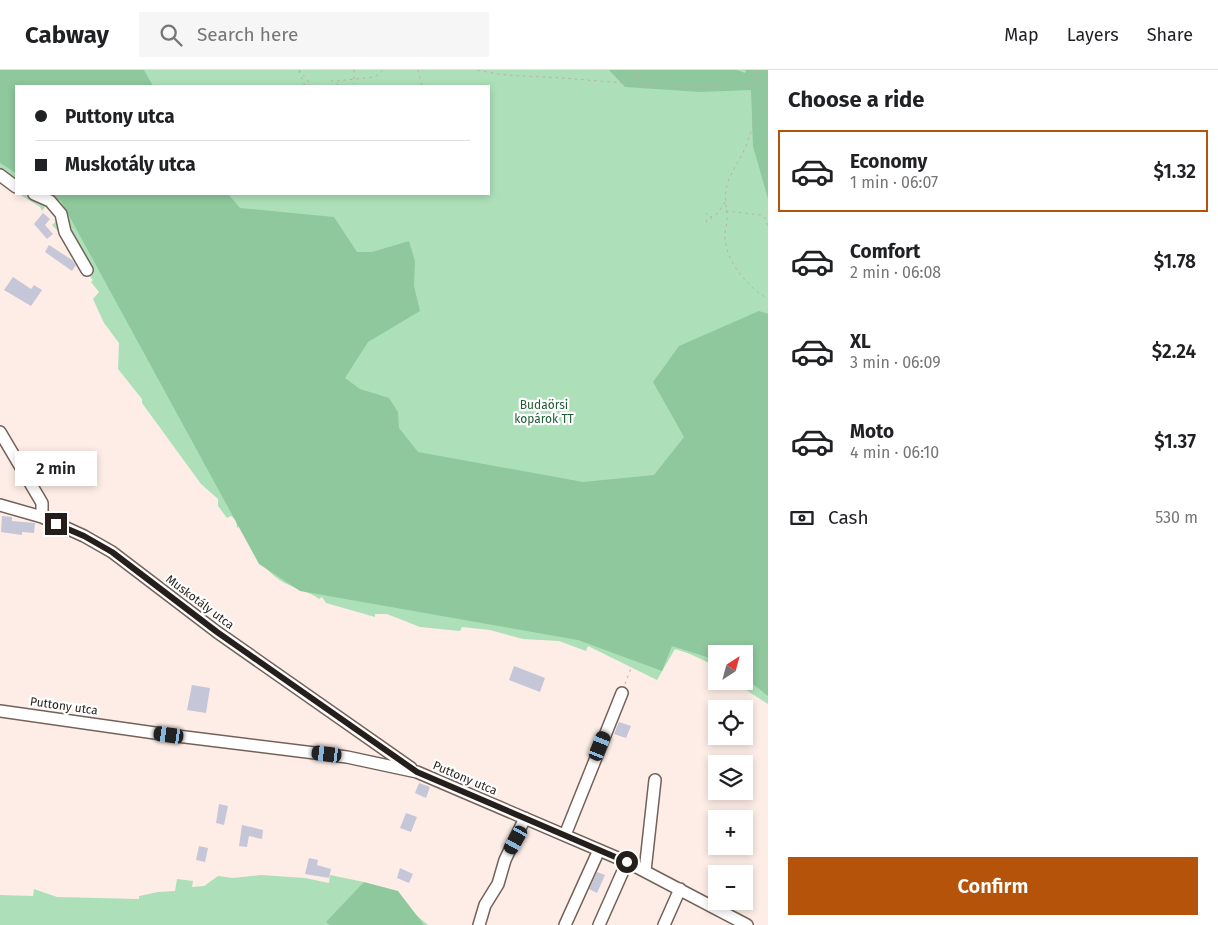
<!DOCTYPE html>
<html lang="en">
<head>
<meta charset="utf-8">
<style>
  :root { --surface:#fff; --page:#f6f6f6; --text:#202124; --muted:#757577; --line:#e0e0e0; --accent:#b45309 }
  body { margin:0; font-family:"Fira Sans",sans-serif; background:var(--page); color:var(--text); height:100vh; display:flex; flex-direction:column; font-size:19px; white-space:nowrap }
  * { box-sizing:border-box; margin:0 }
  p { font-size:16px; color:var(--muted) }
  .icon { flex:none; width:28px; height:28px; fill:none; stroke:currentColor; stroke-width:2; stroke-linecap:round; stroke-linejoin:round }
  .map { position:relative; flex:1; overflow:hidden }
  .sheet { display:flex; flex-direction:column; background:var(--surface); width:450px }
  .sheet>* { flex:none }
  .guide { position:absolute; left:15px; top:15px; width:475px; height:110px; border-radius:0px; box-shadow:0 2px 8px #0003; display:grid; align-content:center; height:110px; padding:0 20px; background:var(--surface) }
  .needle { width:32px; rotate:36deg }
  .controls { position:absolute; left:708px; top:575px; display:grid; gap:10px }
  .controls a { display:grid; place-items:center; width:45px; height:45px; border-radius:0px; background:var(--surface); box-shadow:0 2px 8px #0003; font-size:25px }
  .end { position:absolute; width:22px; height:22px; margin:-11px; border:6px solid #251e1b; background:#fff; box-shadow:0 0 0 2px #fff }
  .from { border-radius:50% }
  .bubble { position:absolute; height:35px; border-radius:0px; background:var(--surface); box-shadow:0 2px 8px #0003; font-size:16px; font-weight:600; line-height:35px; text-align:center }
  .car { position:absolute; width:15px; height:30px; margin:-15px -8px; border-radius:6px; box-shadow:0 0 4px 1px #0007; background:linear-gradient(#222 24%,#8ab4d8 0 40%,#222 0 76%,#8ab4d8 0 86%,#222 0) }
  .guide b { display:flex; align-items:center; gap:18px; height:48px; font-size:19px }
  .guide b+b { border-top:1px solid var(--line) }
  .guide i { width:12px; height:12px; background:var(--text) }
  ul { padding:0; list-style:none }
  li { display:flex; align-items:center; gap:15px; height:82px; margin:0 10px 8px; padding:0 10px; border:2px solid transparent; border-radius:0px }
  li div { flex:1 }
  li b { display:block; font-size:19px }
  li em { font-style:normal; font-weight:600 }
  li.selected { border-color:var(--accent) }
  li>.icon { width:45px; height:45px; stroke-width:1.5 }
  h2 { padding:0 20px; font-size:22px; line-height:60px }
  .pay { display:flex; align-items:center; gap:12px; height:55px; padding:0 20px; font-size:19px }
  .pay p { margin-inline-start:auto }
  .primary-button { display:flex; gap:10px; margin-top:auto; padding:10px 20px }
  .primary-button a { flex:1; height:58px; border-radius:0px; background:var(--accent); color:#fff; font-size:20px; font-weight:600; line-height:58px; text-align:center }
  header { display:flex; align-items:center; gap:30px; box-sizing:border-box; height:70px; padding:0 25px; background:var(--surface); border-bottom:1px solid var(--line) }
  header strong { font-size:24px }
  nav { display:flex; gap:28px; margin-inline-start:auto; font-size:18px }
  .search { width:350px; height:45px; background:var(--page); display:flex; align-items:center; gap:12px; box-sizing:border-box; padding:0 18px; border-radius:0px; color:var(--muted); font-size:19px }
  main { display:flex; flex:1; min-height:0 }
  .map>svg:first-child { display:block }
  .green { fill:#ade0b9 }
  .forest { fill:#8fc89d }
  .building { fill:#c5c6d8 }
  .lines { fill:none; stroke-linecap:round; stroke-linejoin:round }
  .minor-casing { stroke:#73625a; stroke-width:14 }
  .path { stroke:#bcafa9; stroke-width:1; stroke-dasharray:2.5 4; stroke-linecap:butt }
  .minor { stroke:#fff; stroke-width:11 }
  .route { stroke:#251e1b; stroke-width:6 }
  .labels { text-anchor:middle; stroke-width:4.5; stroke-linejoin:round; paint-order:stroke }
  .park-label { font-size:12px; fill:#1f5d34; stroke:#fff }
  .street-label { font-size:12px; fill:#251e1b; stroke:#fff }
</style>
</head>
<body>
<header>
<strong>Cabway</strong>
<div class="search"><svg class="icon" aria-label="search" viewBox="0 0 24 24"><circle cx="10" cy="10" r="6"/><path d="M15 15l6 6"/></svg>Search here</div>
<nav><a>Map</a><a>Layers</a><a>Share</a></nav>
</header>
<main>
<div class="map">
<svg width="768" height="855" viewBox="0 0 768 855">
  <rect width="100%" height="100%" fill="#fdede6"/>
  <path class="green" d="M 0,0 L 768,0 L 768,634 L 735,613 L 736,611 L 744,611 L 744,584 L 716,584 L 716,596 C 702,590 690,583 675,579 L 657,610 L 588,576 L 586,581 L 559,571 L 523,569 L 490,560 L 462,557 L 460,561 L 420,557 L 387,544 L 375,544 L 375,547 L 326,533 L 322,527 L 319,529 C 309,522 300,520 289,515 C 274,509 264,496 253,483 L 254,478 L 240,456 L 237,458 L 236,450 L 231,446 L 227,448 L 218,436 L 218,429 L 201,414 L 142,333 L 142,329 L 118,299 L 119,273 L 104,253 L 93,229 L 99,222 L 91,212 L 93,210 L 70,183 L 58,161 L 52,155 L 59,149 L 48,133 L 42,141 L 40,137 L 19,124 L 489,124 L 489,16 L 16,16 L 16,122 L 0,111 Z
    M 261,805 L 305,808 L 329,813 L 330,805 L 364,812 L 362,814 L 408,838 L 428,855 L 0,855 L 0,825 L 33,826 L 34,819 L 57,827 L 139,829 L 139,826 L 158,822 L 175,821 L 177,809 L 193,811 L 192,817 L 204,816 L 218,806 L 233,808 Z"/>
  <path class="forest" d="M 0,0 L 144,0 L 153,16 L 16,16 L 16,103 L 0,93 Z
    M 609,0 L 737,0 L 745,3 L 746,0 L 768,0 L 768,129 L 753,76 L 751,20 L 700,22 L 625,17 Z
    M 49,124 L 228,124 L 240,138 L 334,147 L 357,182 L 372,182 L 409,171 L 415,191 L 414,216 L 420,241 L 368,272 L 345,308 L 360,319 L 389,328 L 398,342 L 399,358 L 418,382 L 583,412 L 654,405 L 684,367 L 653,312 L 679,276 L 759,241 L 768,244 L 768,626 L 744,607 L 744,584 L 716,584 L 716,590 L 672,576 L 662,601 L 578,570 L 300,521 L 259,494 L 61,131 Z
    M 364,812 L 398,821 L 424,855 L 330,855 L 326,852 Z"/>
  <path class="building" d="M 43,143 L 50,149 L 45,155 L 53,164 L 47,169 L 34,154 Z
    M 49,175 L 72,190 L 76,195 L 72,201 L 45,182 Z
    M 13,207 L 31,219 L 34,215 L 42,220 L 31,236 L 4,220 Z
    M 2,446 L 12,447 L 12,451 L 35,453 L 34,463 L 22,462 L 22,465 L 1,462 Z
    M 514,596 L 545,608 L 540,622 L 509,610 Z
    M 192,615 L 210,618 L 206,643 L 187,640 Z
    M 619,652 L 631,656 L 626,668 L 614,664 Z
    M 419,713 L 430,717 L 426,728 L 415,723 Z
    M 219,734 L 228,736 L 224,755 L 216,753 Z
    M 406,743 L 417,747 L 411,762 L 400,758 Z
    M 242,755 L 263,760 L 262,769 L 249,766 L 247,777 L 239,776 Z
    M 199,776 L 208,778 L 205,792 L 196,790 Z
    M 309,788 L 318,790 L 317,795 L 331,799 L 329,808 L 305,804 Z
    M 400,798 L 413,804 L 409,813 L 397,808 Z
    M 597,802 L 605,805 L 597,823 L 589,819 Z"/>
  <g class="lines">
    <defs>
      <path id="minor" d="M 0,105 L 16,117
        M 34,124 L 50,131 L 61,144 L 65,162 L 87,200
        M 0,362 L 42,433 L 42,447
        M 0,435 L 42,447 L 84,466 L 112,482 L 217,562 L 411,698
        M 0,641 L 169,665 L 347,687 L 417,702 L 627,792 L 747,855
        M 565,765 L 622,623
        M 645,801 L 655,710
        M 479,855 L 485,835 L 498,814 L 505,790 L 525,748
        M 565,855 L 599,780
        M 599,855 L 627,792
        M 664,855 L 680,819"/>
    </defs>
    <use href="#minor" class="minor-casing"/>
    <path class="path" d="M 299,0 L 312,16
      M 354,0 L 354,14
      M 418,0 L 422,16
      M 478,0 C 505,7 534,6 562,8 C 629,13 701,22 768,12
      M 636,0 L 640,12
      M 756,0 L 757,12
      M 299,1 L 305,16
      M 757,4 L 761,0
      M 331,10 L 340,16
      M 337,11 L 375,7 L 383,0
      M 768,27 C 755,46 753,58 745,78 C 740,90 732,100 728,112 C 724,124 726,134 727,146 C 728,154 724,161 725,169 C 727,193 748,217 768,229
      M 726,141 L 761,145 L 765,148 L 768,157
      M 706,143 L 712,149
      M 706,152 L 707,149 L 718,143 L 725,132
      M 625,614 L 631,598"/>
    <use href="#minor" class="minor"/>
  </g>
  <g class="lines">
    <path class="route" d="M 56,454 L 84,466 L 112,482 L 217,562 L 417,702 L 627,792"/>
  </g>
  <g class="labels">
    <g class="park-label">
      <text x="544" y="339">Budaörsi<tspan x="544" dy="14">kopárok TT</tspan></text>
    </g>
    <g class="street-label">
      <text transform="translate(200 532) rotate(37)" y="4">Muskotály utca</text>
      <text transform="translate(64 636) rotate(8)" y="4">Puttony utca</text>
      <text transform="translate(465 708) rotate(23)" y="4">Puttony utca</text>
    </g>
  </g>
</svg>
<div class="controls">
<a><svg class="needle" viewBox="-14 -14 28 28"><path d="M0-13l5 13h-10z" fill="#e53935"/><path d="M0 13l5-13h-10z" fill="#757577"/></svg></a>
<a><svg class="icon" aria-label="locate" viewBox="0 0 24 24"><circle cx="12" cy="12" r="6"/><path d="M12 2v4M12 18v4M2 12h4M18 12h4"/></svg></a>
<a><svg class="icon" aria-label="layers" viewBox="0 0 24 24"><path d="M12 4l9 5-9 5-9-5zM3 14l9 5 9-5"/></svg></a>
<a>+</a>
<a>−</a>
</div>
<i class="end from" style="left:627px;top:792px"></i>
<i class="end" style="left:56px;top:454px"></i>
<div class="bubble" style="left:15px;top:381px;width:82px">2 min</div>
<i class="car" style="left:169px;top:665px;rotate:278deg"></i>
<i class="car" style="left:600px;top:676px;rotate:22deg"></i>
<i class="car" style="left:327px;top:684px;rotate:277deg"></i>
<i class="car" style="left:516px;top:770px;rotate:209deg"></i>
<div class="guide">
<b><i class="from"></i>Puttony utca</b>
<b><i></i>Muskotály utca</b>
</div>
</div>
<section class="sheet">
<h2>Choose a ride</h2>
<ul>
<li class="selected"><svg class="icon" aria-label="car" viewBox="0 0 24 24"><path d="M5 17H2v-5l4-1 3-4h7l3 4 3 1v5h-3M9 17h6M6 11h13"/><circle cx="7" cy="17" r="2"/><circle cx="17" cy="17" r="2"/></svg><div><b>Economy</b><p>1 min · 06:07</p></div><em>$1.32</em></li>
<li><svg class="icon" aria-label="car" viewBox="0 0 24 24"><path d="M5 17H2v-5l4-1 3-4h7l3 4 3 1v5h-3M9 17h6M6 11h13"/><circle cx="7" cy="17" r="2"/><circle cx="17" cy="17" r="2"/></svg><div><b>Comfort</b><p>2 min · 06:08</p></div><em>$1.78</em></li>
<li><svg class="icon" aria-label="car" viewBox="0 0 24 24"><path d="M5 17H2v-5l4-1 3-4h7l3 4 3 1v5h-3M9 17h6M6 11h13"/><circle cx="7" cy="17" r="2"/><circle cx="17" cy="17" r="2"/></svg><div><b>XL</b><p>3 min · 06:09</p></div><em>$2.24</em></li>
<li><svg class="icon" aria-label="car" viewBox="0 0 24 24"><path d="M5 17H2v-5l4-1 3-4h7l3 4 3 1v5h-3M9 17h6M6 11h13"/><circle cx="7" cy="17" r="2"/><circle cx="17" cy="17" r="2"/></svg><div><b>Moto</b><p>4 min · 06:10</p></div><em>$1.37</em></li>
</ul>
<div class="pay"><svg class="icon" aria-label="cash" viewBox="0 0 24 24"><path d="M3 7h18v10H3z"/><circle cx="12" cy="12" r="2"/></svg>Cash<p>530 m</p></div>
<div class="primary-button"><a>Confirm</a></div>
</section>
</main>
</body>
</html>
